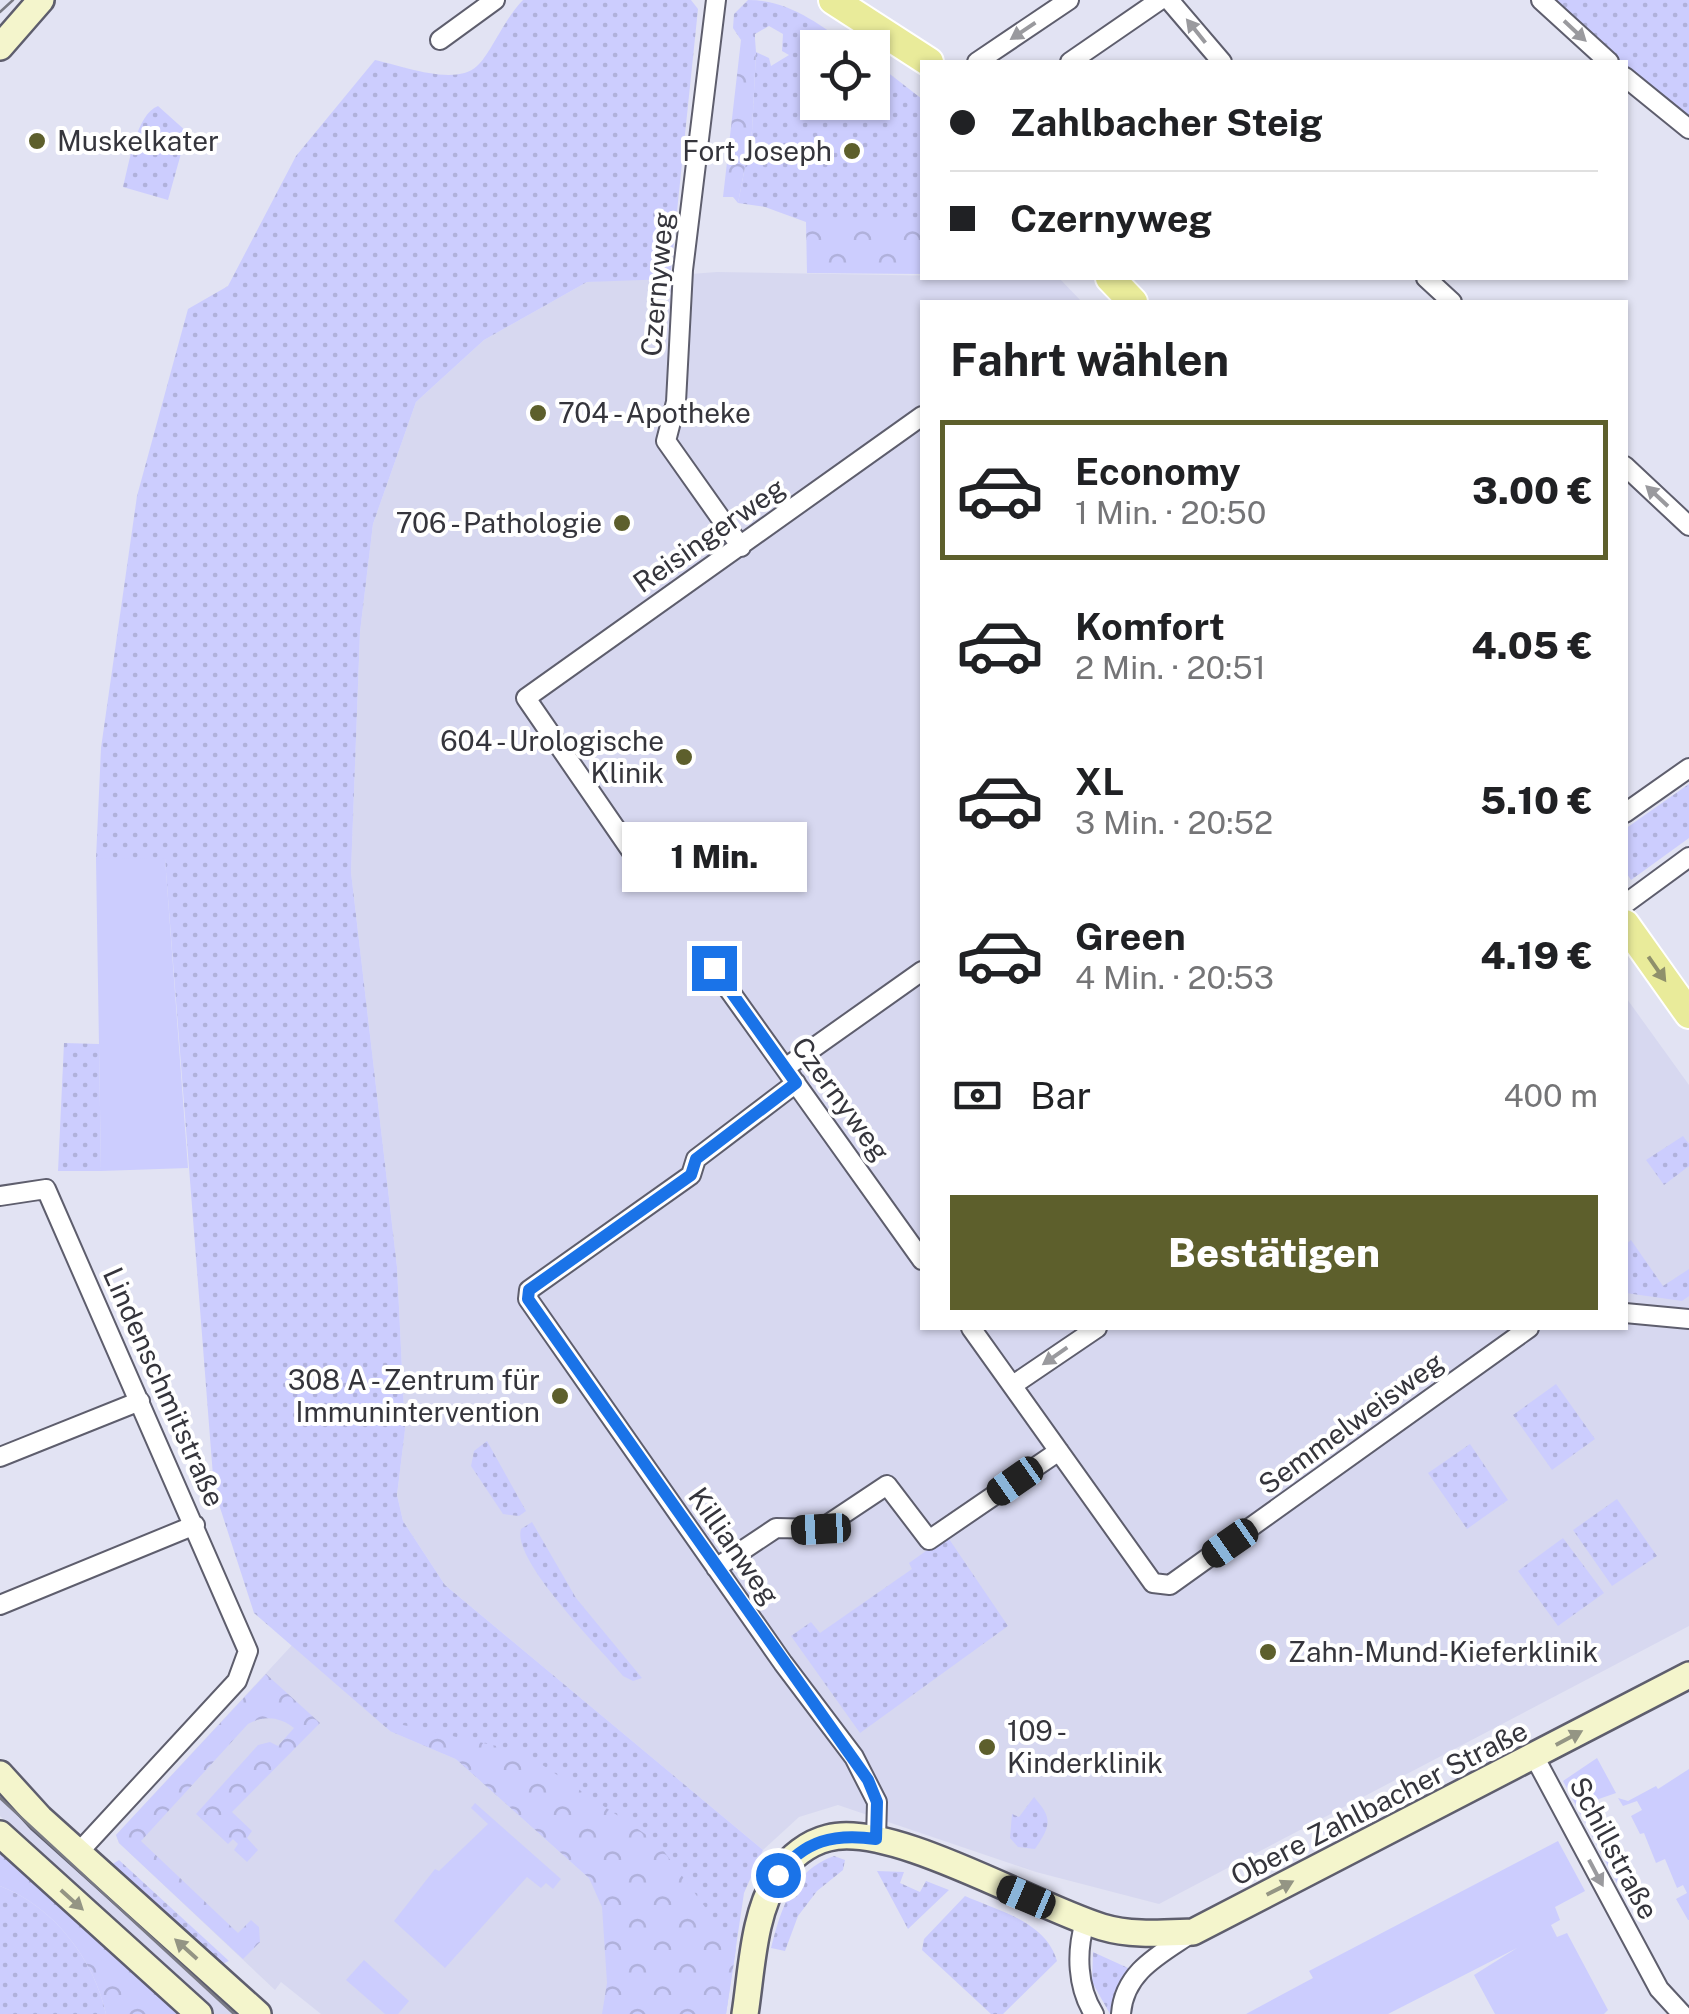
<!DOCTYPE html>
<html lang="de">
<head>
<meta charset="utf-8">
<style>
  :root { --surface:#fff; --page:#f2f2f2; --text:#202124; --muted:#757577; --line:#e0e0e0; --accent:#5d5f2c }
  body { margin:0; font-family:"Public Sans",sans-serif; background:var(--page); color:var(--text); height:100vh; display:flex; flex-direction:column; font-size:38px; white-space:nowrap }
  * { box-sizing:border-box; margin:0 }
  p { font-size:32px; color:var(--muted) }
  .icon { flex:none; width:55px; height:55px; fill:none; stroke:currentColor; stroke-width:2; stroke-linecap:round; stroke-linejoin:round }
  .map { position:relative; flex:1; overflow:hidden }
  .details { position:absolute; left:920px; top:300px; width:708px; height:1030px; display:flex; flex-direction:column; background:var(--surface); border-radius:0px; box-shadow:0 2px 8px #0004 }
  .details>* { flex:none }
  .top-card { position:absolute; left:920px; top:60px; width:708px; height:220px; border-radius:0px; box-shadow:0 2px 8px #0004; display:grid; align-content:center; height:220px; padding:0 30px; background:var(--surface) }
  .controls { position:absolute; left:800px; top:30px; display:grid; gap:20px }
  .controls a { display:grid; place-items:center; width:90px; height:90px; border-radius:0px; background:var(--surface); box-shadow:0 2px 8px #0004; font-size:50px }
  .end { position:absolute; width:45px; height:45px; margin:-22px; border:12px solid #1a73e8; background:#fff; box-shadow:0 0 0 5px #fff }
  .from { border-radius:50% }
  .bubble { position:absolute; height:70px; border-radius:0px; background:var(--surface); box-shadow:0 2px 8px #0004; font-size:32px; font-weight:800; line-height:70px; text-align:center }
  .car { position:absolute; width:30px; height:60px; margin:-30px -15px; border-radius:12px; box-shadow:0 0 8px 2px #0007; background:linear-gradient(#222 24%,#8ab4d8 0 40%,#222 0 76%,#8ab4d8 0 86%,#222 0) }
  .top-card b { display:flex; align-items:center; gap:35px; height:95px; font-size:38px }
  .top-card b+b { border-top:2px solid var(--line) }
  .top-card i { width:25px; height:25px; background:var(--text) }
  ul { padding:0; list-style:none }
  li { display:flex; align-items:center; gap:30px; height:140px; margin:0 20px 15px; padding:0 10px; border:5px solid transparent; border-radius:0px }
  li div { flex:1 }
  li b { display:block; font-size:38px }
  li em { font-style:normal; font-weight:800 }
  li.on { border-color:var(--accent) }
  li>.icon { width:90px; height:90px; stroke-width:1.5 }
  h2 { padding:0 30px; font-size:45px; line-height:120px }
  .pay { display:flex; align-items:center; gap:25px; height:110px; padding:0 30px; font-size:38px }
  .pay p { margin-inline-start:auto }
  .cta { display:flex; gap:20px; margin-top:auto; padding:20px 30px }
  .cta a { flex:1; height:115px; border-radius:0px; background:var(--accent); color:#fff; font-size:40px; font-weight:800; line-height:115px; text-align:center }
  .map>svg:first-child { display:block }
  .built { fill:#d7d8f0 }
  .grass { fill:url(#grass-dots) }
  .forest { fill:url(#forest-crowns) }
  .garden { fill:#cccdfe }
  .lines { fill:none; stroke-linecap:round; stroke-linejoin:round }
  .street-casing { stroke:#5e5e6d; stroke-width:22 }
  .secondary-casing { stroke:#5e5e6d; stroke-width:30 }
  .primary-casing { stroke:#fff; stroke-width:32 }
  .street { stroke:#fff; stroke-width:18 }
  .secondary { stroke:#f4f5cc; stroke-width:25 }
  .primary { stroke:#e9eb9a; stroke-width:28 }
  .tram { stroke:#797a84; stroke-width:2.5 }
  .oneway { fill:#9a9a9e }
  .oneway2 { fill:#8f906b }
  .oneway3 { fill:#949584 }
  .route { stroke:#1a73e8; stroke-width:12 }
  .poi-dot { fill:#5d5f2c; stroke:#fff; stroke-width:4 }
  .labels { text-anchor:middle; stroke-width:8; stroke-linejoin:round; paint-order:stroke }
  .poi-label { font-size:28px; fill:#35353c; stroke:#fff; text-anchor:start }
  .street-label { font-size:28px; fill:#35353c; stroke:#fff }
</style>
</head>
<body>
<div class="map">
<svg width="1689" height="2014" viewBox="0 0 1689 2014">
  <defs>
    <pattern id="grass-dots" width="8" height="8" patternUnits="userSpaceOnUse" patternTransform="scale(2.5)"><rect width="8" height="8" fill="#cccdfe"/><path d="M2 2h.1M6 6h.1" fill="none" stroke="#b0b1db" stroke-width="1.8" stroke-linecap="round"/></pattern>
    <pattern id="forest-crowns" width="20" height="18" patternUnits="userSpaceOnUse" patternTransform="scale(2.5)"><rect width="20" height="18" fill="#cccdfe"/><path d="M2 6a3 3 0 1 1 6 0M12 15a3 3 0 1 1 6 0" fill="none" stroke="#b0b1db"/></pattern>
  </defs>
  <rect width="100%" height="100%" fill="#e2e3f3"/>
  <path class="built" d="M 717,272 L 1059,278 L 1082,302 L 922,302 L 922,1328 L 1625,1328 L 1627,999 L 1689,1085 L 1689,1626 L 1159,1904 L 1036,1872 L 838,1805 L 799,1817 L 763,1850 L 445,1585 L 403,1521 L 397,1495 L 405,1430 L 397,1267 L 351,872 L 360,632 L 373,524 L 416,402 L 484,340 L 587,282 Z
    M 294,1643 L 390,1731 L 456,1759 L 589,1878 L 718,2014 L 321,2014 L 281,1982 L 275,1990 L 119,1843 L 116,1835 Z
    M 0,1791 L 242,2014 L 214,2014 L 70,1883 L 0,1816 Z"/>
  <path class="grass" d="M 523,0 L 691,0 L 698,9 L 670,279 L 587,282 L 484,340 L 416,402 L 373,524 L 360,632 L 351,872 L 397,1267 L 405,1430 L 397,1495 L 403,1521 L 445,1585 L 763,1850 L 744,1893 L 726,2014 L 589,1878 L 456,1759 L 390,1731 L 254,1613 L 214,1489 L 165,859 L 96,859 L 101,748 L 137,496 L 188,309 L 228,286 L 296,156 L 375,60 C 400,65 455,87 477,66 C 490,55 504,19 523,0 Z
    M 748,0 C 790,0 818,24 852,47 L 818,48 L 818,102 L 872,102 L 873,61 L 922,99 L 922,222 L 806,222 L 765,207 L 738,203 L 752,131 L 756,52 L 769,58 L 771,66 L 789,55 L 782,51 L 783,34 L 769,26 L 755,34 L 755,39 L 741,40 L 733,28 L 734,14 Z
    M 1546,0 L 1689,0 L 1689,117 Z
    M 158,106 L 187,132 L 168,200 L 123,187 C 129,165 136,114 158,106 Z
    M 1689,784 L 1689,838 L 1631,880 L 1625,871 L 1625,829 Z
    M 64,1043 L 99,1044 L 101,1171 L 58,1171 Z
    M 1683,1136 L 1689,1144 L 1689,1166 L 1664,1185 L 1646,1160 Z
    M 1631,1240 L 1663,1286 L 1689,1269 L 1689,1296 L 1682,1301 L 1626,1293 L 1625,1245 Z
    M 1556,1384 L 1595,1439 L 1552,1470 L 1513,1415 Z
    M 487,1441 L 526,1511 L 519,1516 L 503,1514 L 471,1466 L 474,1451 Z
    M 1470,1444 L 1508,1500 L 1467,1529 L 1428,1473 Z
    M 1617,1499 L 1657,1556 L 1612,1586 L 1573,1530 Z
    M 532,1522 L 576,1598 L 642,1678 L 633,1681 L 623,1676 C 601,1649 511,1560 521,1529 Z
    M 947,1536 L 1008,1626 L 860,1733 L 791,1636 L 811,1622 L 820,1633 L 912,1569 L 909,1563 Z
    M 1563,1538 L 1604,1593 L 1558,1626 L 1518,1571 Z
    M 1034,1797 C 1053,1819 1051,1825 1035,1849 L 1018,1847 L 1010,1838 L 1012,1814 L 1019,1817 Z
    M 834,1856 L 845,1860 L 843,1870 L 817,1891 L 798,1916 L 785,1951 L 771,1948 C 781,1909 792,1871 834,1856 Z
    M 119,1860 L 229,1961 L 217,1966 L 108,1867 Z
    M 877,1871 L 904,1872 L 900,1883 L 920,1892 L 926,1881 L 949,1890 L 908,1929 Z
    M 0,1886 C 53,1906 94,1959 106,2014 L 0,2014 Z
    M 965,1896 C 999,1911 1046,1922 1057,1961 L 1003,2014 L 991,2014 L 922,1950 L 924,1939 Z
    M 1093,1952 L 1128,1968 L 1115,1991 L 1110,2014 L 1092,1982 Z"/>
  <path class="forest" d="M 746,38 L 755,39 L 756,52 L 752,131 L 738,203 L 733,197 L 723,197 L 741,40 Z
    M 806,222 L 922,222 L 922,274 L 807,273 Z
    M 266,1674 L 320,1723 L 232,1812 L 252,1831 L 247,1838 L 258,1850 L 247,1862 L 234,1850 L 238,1844 L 233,1839 L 228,1844 L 196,1814 L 258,1745 L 270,1742 L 278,1746 L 294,1728 C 280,1717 264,1715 248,1724 L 141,1841 L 238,1933 L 251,1920 L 259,1927 L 260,1942 L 243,1959 L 119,1843 L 116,1835 Z
    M 394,1723 L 523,1752 L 657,1842 L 736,1949 L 726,2014 L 602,2014 L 607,1983 L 602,1907 L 589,1878 L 456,1759 L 390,1731 Z
    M 0,1849 L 182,2014 L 106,2014 C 94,1959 53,1906 0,1886 Z"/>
  <path class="garden" d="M 165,858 L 188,1168 L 101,1171 L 96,859 Z
    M 1597,1758 L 1616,1793 L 1593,1801 L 1593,1806 L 1641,1898 L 1628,1904 L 1563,1781 Z
    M 1689,1769 L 1689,1920 L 1688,1920 L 1676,1899 L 1687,1893 L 1683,1885 L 1677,1888 L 1665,1859 L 1656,1863 L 1644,1833 L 1640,1834 L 1631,1816 L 1642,1810 L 1637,1801 L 1623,1806 L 1618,1798 L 1628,1801 L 1656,1786 L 1658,1789 Z
    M 475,1803 L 561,1879 L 553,1889 L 546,1883 L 541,1888 L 527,1877 L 445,1968 L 394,1921 L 435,1869 L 439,1871 L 488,1824 L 471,1808 Z
    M 1558,1841 L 1585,1891 L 1555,1907 L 1560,1920 L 1551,1925 L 1557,1937 L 1567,1933 L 1608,2010 L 1604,2014 L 1495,2014 L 1474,1975 L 1517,1948 L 1388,2014 L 1246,2014 L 1313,1978 L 1309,1971 Z
    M 364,1960 L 409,2001 L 398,2014 L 385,2014 L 346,1980 Z"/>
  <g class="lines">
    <defs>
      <path id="street" d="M 716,0 L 683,270 L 676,402 L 666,441 L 741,547
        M 1169,0 L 1222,62
        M 1541,0 L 1609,62
        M 440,40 L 495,0
        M 977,62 L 1069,0
        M 1070,62 L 1160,0
        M 1625,77 L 1689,129
        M 1426,278 L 1452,302
        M 1625,466 L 1689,526
        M 1625,813 L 1689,768
        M 634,855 L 526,698 L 922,416
        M 1625,904 L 1689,857
        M 714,969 L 922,1260
        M 785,1068 L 922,971
        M 796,1083 L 696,1159 L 691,1175 L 529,1290 L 528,1299 L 783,1663 L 854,1757 L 877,1802 L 876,1839
        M 0,1196 L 46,1189 L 248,1651 L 237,1681 L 78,1853
        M 1625,1313 L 1689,1319
        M 971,1328 L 1153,1583 L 1170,1585 L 1529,1328
        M 1013,1385 L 1097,1328
        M 0,1457 L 140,1401
        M 716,1568 L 776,1528 L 821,1529 L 887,1485 L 929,1540 L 1059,1451
        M 0,1605 L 195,1525
        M 1534,1756 L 1659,1989 L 1682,2014
        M 1085,1922 C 1076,1952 1077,1987 1094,2014
        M 1121,2014 C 1124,1971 1161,1954 1193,1932"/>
      <path id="secondary" d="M 0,47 L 41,0
        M 0,1774 L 40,1818 L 258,2014
        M 0,1834 L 199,2014
        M 745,2014 C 752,1969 753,1913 779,1874 C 790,1857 808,1843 828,1838 C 891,1821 1035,1907 1102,1927 C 1132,1936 1163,1933 1193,1932 L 1689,1675"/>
      <path id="primary" d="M 833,0 L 929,62
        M 1110,278 L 1133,302
        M 1625,924 L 1689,1014"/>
    </defs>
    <use href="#street" class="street-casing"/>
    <use href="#secondary" class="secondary-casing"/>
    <use href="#primary" class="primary-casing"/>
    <use href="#street" class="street"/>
    <use href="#secondary" class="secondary"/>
    <use href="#primary" class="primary"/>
    <path class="tram" d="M 0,12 L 13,0
      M 0,1798 L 234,2014"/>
  </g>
  <defs><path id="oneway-solid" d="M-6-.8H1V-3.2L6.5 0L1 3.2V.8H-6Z" transform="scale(2.5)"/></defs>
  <g class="oneway">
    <use href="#oneway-solid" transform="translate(1023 31) rotate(146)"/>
    <use href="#oneway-solid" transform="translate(1196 31) rotate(-129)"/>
    <use href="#oneway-solid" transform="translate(1575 31) rotate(43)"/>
    <use href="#oneway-solid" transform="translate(1657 496) rotate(-137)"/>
    <use href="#oneway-solid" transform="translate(1055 1356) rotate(145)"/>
    <use href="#oneway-solid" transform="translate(1596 1873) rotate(62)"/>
  </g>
  <use class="oneway2" href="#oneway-solid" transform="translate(1657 969) rotate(55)"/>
  <g class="oneway3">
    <use href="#oneway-solid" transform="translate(1569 1738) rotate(-28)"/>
    <use href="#oneway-solid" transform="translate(1280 1888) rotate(-27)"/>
    <use href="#oneway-solid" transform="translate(72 1900) rotate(42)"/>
    <use href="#oneway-solid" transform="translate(186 1949) rotate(-138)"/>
  </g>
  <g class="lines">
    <path class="route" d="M 714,968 L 796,1083 L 696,1159 L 691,1175 L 529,1290 L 528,1299 L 868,1780 L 877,1802 L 876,1839 C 835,1833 804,1840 778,1875"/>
  </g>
  <g class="poi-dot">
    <circle cx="37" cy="141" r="10"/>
    <circle cx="852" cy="151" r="10"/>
    <circle cx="538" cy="413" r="10"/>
    <circle cx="622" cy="523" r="10"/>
    <circle cx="684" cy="757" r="10"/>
    <circle cx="560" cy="1396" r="10"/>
    <circle cx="1268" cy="1652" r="10"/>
    <circle cx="987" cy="1747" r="10"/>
  </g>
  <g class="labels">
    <g class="poi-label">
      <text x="57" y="151">Muskelkater</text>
      <text x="832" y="161" text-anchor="end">Fort Joseph</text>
      <text x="558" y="423">704 - Apotheke</text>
      <text x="602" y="533" text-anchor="end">706 - Pathologie</text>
      <text x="664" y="751" text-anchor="end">604 - Urologische<tspan x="664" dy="32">Klinik</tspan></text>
      <text x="540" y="1390" text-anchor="end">308 A - Zentrum für<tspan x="540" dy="32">Immunintervention</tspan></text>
      <text x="1288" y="1662">Zahn-Mund-Kieferklinik</text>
      <text x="1007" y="1741">109 -<tspan x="1007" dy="32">Kinderklinik</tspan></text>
    </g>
    <g class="street-label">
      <text transform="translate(657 284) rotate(-85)" y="10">Czernyweg</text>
      <text transform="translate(709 535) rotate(-35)" y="10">Reisingerweg</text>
      <text transform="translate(841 1099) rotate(54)" y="10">Czernyweg</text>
      <text transform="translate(164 1387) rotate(66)" y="10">Lindenschmitstraße</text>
      <text transform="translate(1351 1423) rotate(-36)" y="10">Semmelweisweg</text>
      <text transform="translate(734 1546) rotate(55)" y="10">Killianweg</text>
      <text transform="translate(1379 1803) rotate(-27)" y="10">Obere Zahlbacher Straße</text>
      <text transform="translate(1614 1848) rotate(62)" y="10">Schillstraße</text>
    </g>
  </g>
</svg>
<div class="controls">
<a><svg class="icon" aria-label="locate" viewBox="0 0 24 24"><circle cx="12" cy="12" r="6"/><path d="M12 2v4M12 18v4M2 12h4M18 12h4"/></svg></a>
</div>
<i class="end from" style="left:778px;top:1875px"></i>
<i class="end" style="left:714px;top:968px"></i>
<div class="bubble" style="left:622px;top:822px;width:185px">1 Min.</div>
<i class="car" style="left:1015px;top:1481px;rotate:235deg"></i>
<i class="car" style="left:821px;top:1529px;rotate:267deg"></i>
<i class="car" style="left:1230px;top:1543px;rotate:235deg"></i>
<i class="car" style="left:1026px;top:1897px;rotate:293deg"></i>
<div class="top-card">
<b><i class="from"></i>Zahlbacher Steig</b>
<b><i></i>Czernyweg</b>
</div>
<section class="details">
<h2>Fahrt wählen</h2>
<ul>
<li class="on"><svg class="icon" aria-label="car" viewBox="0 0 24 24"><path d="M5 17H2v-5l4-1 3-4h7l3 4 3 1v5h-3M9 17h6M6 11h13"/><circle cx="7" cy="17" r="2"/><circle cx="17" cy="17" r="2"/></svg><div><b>Economy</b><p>1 Min. · 20:50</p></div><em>3.00 €</em></li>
<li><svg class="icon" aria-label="car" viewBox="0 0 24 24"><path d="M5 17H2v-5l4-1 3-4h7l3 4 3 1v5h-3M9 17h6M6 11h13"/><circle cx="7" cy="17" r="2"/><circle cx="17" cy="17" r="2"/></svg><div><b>Komfort</b><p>2 Min. · 20:51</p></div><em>4.05 €</em></li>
<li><svg class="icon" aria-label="car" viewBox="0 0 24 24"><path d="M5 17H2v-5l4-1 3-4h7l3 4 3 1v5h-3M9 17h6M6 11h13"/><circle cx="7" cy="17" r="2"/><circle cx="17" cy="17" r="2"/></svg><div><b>XL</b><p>3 Min. · 20:52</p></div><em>5.10 €</em></li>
<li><svg class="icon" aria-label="car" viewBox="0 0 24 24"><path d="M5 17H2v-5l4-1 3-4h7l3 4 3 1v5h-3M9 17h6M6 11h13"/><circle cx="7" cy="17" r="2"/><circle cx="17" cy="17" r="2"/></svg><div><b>Green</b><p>4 Min. · 20:53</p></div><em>4.19 €</em></li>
</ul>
<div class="pay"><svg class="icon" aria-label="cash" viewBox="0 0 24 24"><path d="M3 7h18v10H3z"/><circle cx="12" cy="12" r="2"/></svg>Bar<p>400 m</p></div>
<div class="cta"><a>Bestätigen</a></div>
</section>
</div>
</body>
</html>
